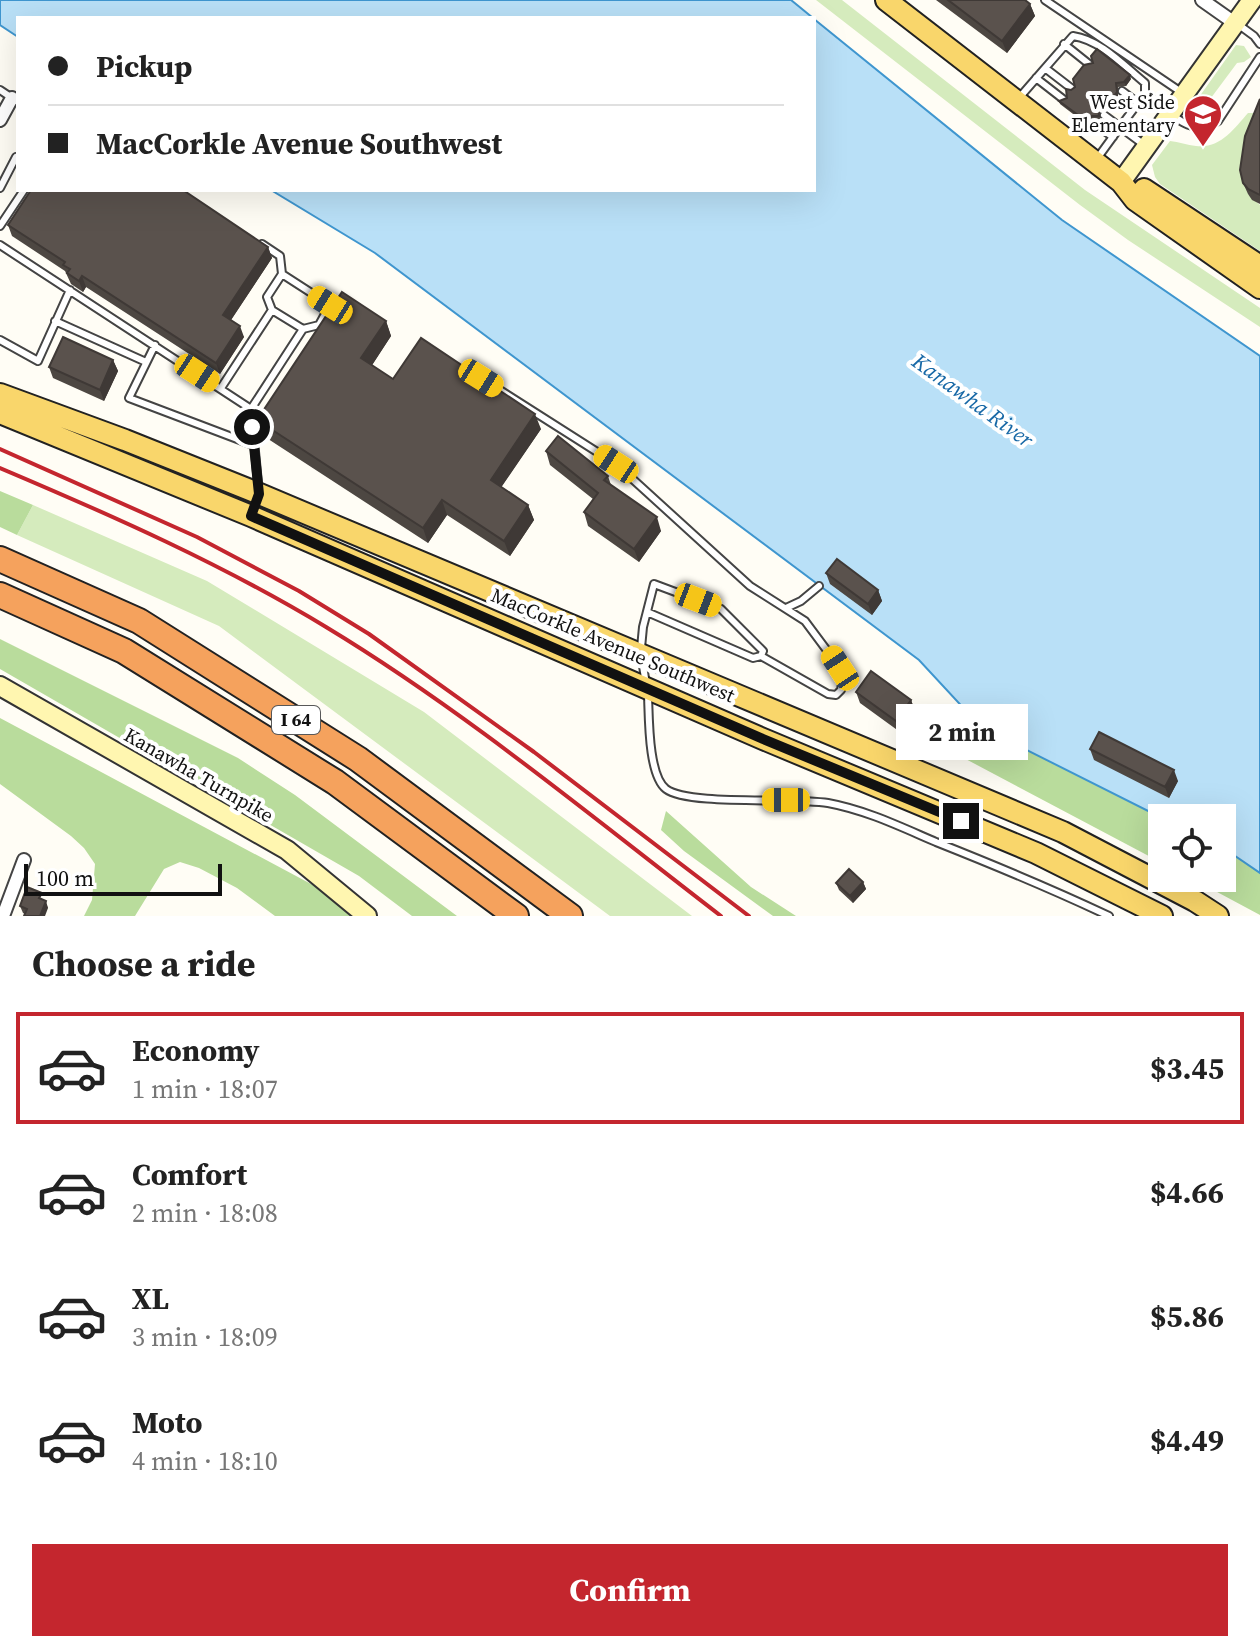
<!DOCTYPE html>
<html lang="en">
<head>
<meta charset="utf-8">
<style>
  :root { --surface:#fff; --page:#f2f2f2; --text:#222; --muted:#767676; --line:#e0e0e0; --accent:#c4262e }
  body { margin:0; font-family:"Source Serif 4",serif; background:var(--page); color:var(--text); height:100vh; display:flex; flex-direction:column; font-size:30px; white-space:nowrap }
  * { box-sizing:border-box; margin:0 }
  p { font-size:26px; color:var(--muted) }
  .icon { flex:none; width:44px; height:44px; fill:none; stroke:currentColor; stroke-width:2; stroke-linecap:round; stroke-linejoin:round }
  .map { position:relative; height:916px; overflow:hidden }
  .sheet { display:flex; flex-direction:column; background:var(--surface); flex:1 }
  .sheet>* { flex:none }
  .hud { position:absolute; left:16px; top:16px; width:800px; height:176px; border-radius:0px; box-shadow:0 8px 32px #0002; display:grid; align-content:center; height:176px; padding:0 32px; background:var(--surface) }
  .controls { position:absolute; left:1148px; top:804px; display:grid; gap:16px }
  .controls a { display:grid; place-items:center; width:88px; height:88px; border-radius:0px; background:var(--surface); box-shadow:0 8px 32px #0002; font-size:40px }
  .scale { position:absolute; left:24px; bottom:20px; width:198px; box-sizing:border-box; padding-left:8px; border:4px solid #111; border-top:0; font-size:22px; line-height:28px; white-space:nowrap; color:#111; -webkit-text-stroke:6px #fff; paint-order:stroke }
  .end { position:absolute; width:36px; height:36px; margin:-18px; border:10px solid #111; background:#fff; box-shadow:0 0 0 4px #fff }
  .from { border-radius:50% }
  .bubble { position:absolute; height:56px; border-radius:0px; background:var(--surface); box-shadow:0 8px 32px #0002; font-size:26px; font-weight:700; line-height:56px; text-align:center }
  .car { position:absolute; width:24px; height:48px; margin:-24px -12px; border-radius:10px; box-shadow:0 0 6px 2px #0007; background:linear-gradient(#f5c518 24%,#345 0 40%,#f5c518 0 76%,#345 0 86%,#f5c518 0) }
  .hud b { display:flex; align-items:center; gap:28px; height:76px; font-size:30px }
  .hud b+b { border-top:2px solid var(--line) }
  .hud i { width:20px; height:20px; background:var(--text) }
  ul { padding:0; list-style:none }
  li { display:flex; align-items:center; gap:24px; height:112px; margin:0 16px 12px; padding:0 16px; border:4px solid transparent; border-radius:0px }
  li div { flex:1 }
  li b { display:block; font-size:30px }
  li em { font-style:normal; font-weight:700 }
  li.current { border-color:var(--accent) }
  li>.icon { width:72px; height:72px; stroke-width:1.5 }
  h2 { padding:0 32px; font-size:36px; line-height:96px }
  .cta { display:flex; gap:16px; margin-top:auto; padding:16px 32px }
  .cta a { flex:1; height:92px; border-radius:0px; background:var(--accent); color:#fff; font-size:32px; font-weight:700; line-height:92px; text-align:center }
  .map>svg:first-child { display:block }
  .green { fill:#d5ebbd }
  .forest { fill:#b9dc9c }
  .water { fill:#b9e0f7; stroke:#3f96cf; stroke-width:2 }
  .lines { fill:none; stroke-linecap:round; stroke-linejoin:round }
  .lane-casing { stroke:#444; stroke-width:10 }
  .street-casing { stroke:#444; stroke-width:16 }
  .secondary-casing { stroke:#333; stroke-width:22 }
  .primary-casing { stroke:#222; stroke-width:24 }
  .highway-casing { stroke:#222; stroke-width:28 }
  .lane { stroke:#fff; stroke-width:6 }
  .street { stroke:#fff; stroke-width:12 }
  .secondary { stroke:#fff6b0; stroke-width:18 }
  .primary { stroke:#f9d66b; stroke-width:20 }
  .highway { stroke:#f5a25d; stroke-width:24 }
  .rail { stroke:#c4262e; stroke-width:4 }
  .wall { fill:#4d4742 }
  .shaded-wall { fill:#3f3936 }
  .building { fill:#5a524d; stroke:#3f3936; stroke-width:2 }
  .route { stroke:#111; stroke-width:10 }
  .labels { text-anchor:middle; stroke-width:8; stroke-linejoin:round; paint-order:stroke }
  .shield { fill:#fff; stroke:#585858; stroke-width:2 }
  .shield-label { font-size:18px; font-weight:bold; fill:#111 }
  .poi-label { font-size:20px; fill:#111; stroke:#fff; text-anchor:end }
  .street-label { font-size:20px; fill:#111; stroke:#fff }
  .water-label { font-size:22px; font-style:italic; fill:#1768a6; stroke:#fff }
</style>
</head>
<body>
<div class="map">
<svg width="1260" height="916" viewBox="0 0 1260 916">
  <rect width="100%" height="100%" fill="#fffdf5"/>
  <path class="green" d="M 816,0 L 842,0 L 1085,190 L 1260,308 L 1260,327 L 1128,240 L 1080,205 Z
    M 1236,45 L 1244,46 L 1251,57 L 1244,62 L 1237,63 L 1208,102 L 1215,110 L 1211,116 L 1203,117 L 1192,107 Z
    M 1248,113 L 1256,113 L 1248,194 L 1260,205 L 1260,251 L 1160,184 L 1155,177 L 1152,165 L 1170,141 C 1179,142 1187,145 1196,146 C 1220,149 1234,129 1248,113 Z
    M 33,505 L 207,581 L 424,712 L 692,916 L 610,916 L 219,626 L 17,535 Z"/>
  <path class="forest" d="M 0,491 L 33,505 L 17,535 L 0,527 Z
    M 0,639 L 238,758 L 295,795 L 457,916 L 412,916 L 359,876 L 0,669 Z
    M 0,718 L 326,892 L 356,916 L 275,916 L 237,888 L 199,868 L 180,862 L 164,869 L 135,916 L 84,916 L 92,900 L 95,864 L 84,848 L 71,836 L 0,784 Z
    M 981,727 L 1162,818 L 1162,863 L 960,756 Z
    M 666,811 L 751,887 L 796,916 L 773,916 L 684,851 L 661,830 Z
    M 1222,847 L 1260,873 L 1260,915 L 1191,878 L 1222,878 Z"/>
  <path class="water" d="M 0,0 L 791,0 L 813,18 L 18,18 L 18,37 L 0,25 Z
    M 814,19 L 1062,220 L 1260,356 L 1260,873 L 1222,847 L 1222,818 L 1162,818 L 981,727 L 919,660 L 375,253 L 271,190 L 814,190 Z"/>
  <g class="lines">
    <defs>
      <path id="lane" d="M 1045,0 L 1181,92
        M 1239,25 L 1254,36 L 1260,44
        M 1064,44 L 1089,64
        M 1045,68 L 1071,88
        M 1036,78 L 1063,99
        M 0,90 L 18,102
        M 1122,91 L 1138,103
        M 1019,98 L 1073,36 C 1101,40 1124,66 1145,83 L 1145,94
        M 1096,125 L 1113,137
        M 1143,144 L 1120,127 L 1145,94 C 1167,109 1192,141 1218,121 L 1260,57
        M 1096,160 L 1120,127 L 1104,115
        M 0,188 L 16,157
        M 0,226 L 24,190
        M 262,244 L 280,256 L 282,274
        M 0,245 L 251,409 L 259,494 L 252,512
        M 272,310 L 303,329
        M 55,321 L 146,362
        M 0,340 L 38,361 L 70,290
        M 155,345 L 129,398 L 253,445
        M 473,373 L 616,464 L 750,586 L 805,621 L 840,668 L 843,677 L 841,690 L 836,695 L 828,694 L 761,656
        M 221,388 L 272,310 L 267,297 L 282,274 L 330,305 L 319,325 L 303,329 L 251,409
        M 786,608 L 801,601 L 819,586
        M 641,648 L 643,627 L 654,584 L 721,609 L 763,651 L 761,656 L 753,658 L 647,612
        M 642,660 L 646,684
        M 648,695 C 649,717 648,775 666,789 C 688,806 794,797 828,803 C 866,810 901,827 936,842 C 994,865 1052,889 1109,916"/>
      <path id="street" d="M 1202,0 L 1236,24
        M 0,120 L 12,98
        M 3,916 L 24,860"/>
      <path id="secondary" d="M 1121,182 L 1252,0
        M 0,686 L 287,850 L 367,916"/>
      <path id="primary" d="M 886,0 L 1121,182 L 1135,200 L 1260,288
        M 1144,189 L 1260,266
        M 0,394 L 125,440 L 250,490 L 1063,832 L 1195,901 L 1218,916
        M 0,413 L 251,516 L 763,739 L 1036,853 L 1162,916"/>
      <path id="highway" d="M 0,559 L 139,621 L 358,759 L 570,916
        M 0,595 L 124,651 L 335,782 L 516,916"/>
    </defs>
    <use href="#lane" class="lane-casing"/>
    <use href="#street" class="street-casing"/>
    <use href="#secondary" class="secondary-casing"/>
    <use href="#primary" class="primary-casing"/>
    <use href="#highway" class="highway-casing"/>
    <use href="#lane" class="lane"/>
    <use href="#street" class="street"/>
    <use href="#secondary" class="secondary"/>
    <use href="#primary" class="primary"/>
    <use href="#highway" class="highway"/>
    <path class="rail" d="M 0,449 L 197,537 L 299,591 L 369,634 L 534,752 L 749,916
      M 0,468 C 111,515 222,564 326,627 C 465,711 592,817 721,916"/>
  </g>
  <path class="wall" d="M 936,0 L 1025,0 L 1030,4 L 1035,16 L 1007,53 Z
    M 1131,79 L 1126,86 L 1118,87 L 1118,96 L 1108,110 L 1100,111 L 1100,120 L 1093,120 L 1090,127 L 1060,104 L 1059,101 L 1067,98 L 1071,90 Z
    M 1260,99 L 1260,204 L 1252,200 L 1248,194 L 1243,183 Z
    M 8,225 L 268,247 L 272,258 L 231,320 L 244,337 L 220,374 L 86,287 L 83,292 L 71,284 L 65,271 L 12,236 Z
    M 386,321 L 391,336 L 372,365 L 393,379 L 541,429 L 501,487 L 528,505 L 534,520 L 510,556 L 447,515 L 428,543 L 262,435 L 257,420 Z
    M 113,360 L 118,371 L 104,401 L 53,378 L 49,367 Z
    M 546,451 L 608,476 L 611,485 L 661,531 L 639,562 L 588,526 L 584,512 L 593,499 L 550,465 Z
    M 826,573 L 878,590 L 882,601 L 872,615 L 830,584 Z
    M 856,692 L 911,700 L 915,711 L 900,732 L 860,703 Z
    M 1090,749 L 1178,781 L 1169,798 L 1094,760 Z
    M 863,882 L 866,889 L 853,903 L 839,890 L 836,883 Z
    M 44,900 L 48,908 L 25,914 L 23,913 L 20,906 Z"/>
  <path class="shaded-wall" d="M 1030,4 L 1035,16 L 1007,53 L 1002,41 Z
    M 1130,75 L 1131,79 L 1126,86 L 1124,82 Z
    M 1116,83 L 1118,96 L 1108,110 L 1106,106 Z
    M 268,247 L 272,258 L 227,326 L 223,315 Z
    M 82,276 L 86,287 L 83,292 L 79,281 Z
    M 386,321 L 391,336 L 367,373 L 361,358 Z
    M 240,326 L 244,337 L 220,374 L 216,363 Z
    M 113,360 L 118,371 L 104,401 L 100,390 Z
    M 535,414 L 541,429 L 496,495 L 491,480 Z
    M 442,500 L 447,515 L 428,543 L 423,528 Z
    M 528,505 L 534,520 L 510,556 L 504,541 Z
    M 657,517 L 661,531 L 639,562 L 634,549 Z
    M 878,590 L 882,601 L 872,615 L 868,604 Z
    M 911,700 L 915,711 L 900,732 L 896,721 Z
    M 1174,770 L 1178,781 L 1169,798 L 1165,787 Z
    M 863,882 L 866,889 L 853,903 L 850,896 Z
    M 46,901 L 48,908 L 45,916 L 40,916 Z"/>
  <path class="building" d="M 948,0 L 1025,0 L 1030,4 L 1002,41 Z
    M 1097,49 L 1130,75 L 1124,82 L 1116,83 L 1117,92 L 1106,106 L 1098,107 L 1099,116 L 1091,116 L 1089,123 L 1059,101 L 1067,98 L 1066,89 L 1071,90 L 1075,87 L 1073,79 L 1084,65 L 1093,63 L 1091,56 Z
    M 1260,99 L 1260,195 L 1248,189 L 1243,183 L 1240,170 L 1245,136 Z
    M 31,190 L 183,190 L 268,247 L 223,315 L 240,326 L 216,363 L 82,276 L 79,281 L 67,273 L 70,269 L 63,265 L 65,262 L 8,225 Z
    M 342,292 L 386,321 L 361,358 L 393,379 L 421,338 L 535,414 L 491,480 L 528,505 L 504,541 L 442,500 L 423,528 L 257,420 Z
    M 63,337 L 113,360 L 100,390 L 49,367 Z
    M 558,436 L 608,476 L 604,480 L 657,517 L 634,549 L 584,512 L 598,493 L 546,451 Z
    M 837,559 L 878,590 L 868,604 L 826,573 Z
    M 871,671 L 911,700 L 896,721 L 856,692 Z
    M 1099,732 L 1174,770 L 1165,787 L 1090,749 Z
    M 849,869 L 863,882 L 850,896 L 836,883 Z
    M 27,887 L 42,893 L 39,898 L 46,901 L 40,916 L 24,916 L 27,909 L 20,906 Z"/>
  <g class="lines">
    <path class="route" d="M 252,427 L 259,494 L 251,516 L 763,739 L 961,821"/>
  </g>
  <defs>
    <symbol id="school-pin" viewBox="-11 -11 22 30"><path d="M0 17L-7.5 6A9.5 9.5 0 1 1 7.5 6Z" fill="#c4262e" stroke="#fff"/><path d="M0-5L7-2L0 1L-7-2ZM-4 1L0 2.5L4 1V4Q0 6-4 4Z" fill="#fff"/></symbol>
  </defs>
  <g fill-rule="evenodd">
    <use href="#school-pin" x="1181" y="92" width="44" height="60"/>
  </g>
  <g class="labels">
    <rect class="shield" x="272" y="706" width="48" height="28" rx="6"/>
    <g class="shield-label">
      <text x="296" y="726">I 64</text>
    </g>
    <g class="poi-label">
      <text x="1175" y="109">West Side<tspan x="1175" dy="23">Elementary</tspan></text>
    </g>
    <g class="street-label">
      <text transform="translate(613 645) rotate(23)" y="7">MacCorkle Avenue Southwest</text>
      <text transform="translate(199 775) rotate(30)" y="7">Kanawha Turnpike</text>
    </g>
    <g class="water-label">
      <text transform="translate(973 400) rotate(36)" y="8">Kanawha River</text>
    </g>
  </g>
</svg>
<div class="controls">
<a><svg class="icon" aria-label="locate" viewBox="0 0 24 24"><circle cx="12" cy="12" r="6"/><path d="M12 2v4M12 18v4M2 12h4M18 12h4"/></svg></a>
</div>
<div class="scale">100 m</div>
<i class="end from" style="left:252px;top:427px"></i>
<i class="end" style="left:961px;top:821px"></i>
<div class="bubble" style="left:896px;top:704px;width:132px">2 min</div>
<i class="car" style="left:330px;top:305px;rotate:302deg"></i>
<i class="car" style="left:197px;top:373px;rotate:123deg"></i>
<i class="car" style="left:481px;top:378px;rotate:122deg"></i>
<i class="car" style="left:616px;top:464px;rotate:303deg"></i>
<i class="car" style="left:698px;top:600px;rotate:111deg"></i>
<i class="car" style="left:840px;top:668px;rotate:327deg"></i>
<i class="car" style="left:786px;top:800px;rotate:270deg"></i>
<div class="hud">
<b><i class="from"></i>Pickup</b>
<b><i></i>MacCorkle Avenue Southwest</b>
</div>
</div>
<section class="sheet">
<h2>Choose a ride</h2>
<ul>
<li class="current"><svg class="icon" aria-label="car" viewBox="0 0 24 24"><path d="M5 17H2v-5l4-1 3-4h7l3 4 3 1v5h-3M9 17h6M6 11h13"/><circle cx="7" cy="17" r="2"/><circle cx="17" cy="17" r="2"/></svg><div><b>Economy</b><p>1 min · 18:07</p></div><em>$3.45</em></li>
<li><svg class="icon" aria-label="car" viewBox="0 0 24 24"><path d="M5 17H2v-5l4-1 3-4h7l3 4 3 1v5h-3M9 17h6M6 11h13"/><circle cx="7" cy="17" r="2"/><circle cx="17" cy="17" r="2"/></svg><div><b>Comfort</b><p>2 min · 18:08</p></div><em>$4.66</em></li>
<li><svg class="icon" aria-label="car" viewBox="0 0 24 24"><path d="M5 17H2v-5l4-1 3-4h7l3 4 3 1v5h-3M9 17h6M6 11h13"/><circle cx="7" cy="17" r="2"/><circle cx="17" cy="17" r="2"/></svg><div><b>XL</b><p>3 min · 18:09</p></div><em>$5.86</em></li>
<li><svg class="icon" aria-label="car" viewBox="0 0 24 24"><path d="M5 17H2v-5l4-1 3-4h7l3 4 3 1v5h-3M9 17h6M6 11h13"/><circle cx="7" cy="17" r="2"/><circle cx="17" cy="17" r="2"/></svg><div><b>Moto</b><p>4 min · 18:10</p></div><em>$4.49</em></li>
</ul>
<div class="cta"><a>Confirm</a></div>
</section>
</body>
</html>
